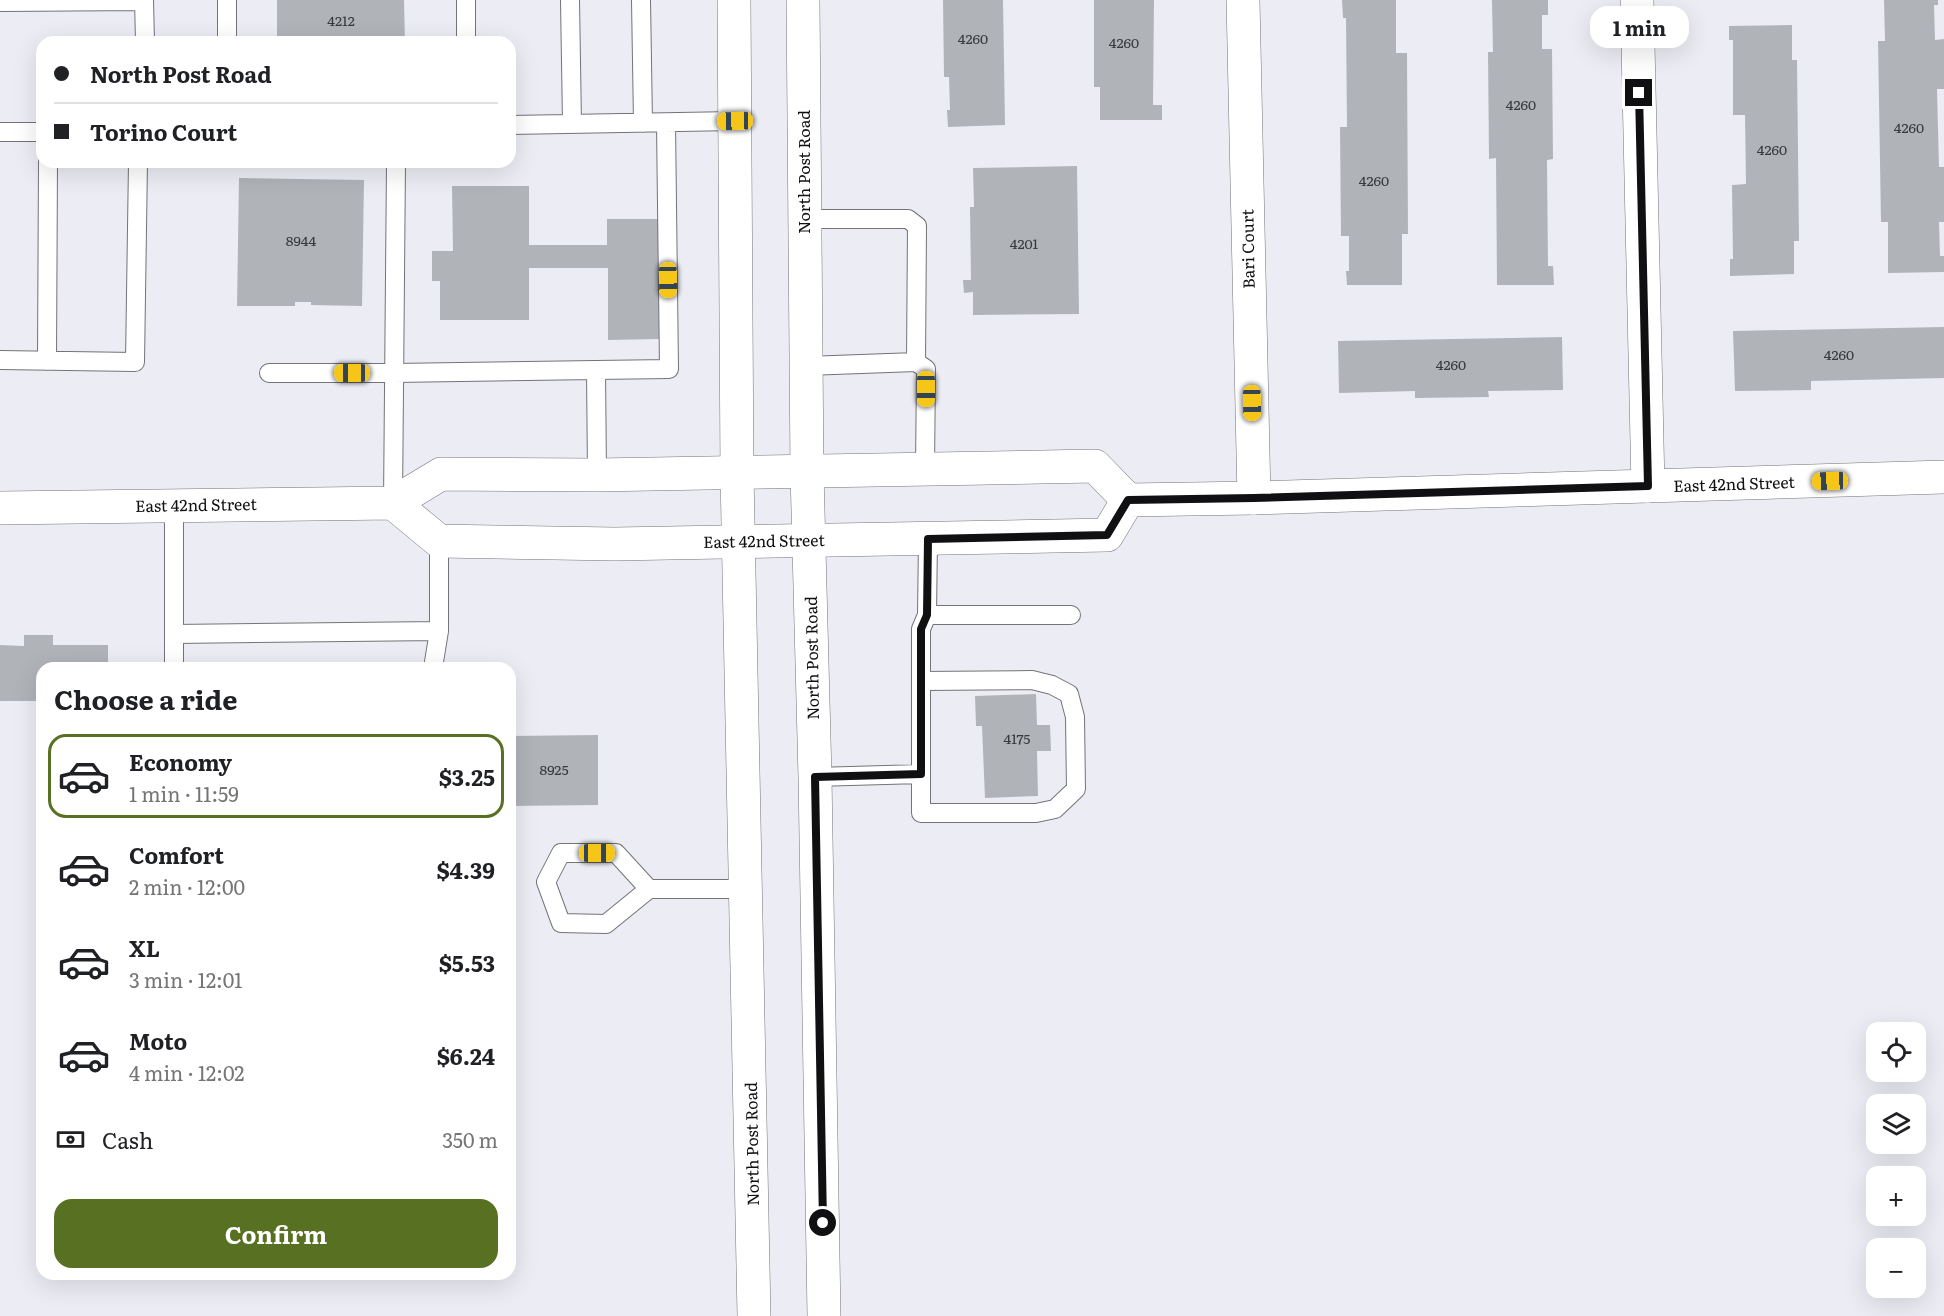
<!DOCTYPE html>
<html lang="en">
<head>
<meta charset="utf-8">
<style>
  :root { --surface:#fff; --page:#f6f6f6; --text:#202124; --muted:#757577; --line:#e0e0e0; --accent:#577022 }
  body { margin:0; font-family:Literata,serif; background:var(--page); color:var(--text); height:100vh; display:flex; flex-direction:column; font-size:22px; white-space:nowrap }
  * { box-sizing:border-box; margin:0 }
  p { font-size:20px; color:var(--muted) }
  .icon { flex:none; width:33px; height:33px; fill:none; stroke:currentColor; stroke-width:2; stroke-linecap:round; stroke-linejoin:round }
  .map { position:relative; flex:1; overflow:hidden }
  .panel { position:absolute; left:36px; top:662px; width:480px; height:618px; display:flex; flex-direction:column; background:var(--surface); border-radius:18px; box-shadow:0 6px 24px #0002 }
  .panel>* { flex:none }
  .banner { position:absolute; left:36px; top:36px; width:480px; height:132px; border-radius:18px; box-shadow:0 6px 24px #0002; display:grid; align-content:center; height:132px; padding:0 18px; background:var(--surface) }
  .tools { position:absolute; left:1866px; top:1022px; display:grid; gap:12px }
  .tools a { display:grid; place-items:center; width:60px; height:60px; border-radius:12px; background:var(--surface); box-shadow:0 6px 24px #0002; font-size:30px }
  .end { position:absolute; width:27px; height:27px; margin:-14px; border:8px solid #101012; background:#fff; box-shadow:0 0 0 3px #fff }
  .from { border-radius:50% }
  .bubble { position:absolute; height:42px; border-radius:18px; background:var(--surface); box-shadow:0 6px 24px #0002; font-size:20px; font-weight:700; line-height:42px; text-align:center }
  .car { position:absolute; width:18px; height:36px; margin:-18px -9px; border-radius:8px; box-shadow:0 0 4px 2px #0007; background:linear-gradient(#f5c518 24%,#345 0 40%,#f5c518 0 76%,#345 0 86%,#f5c518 0) }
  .banner b { display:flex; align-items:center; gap:21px; height:57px; font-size:22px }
  .banner b+b { border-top:2px solid var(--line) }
  .banner i { width:15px; height:15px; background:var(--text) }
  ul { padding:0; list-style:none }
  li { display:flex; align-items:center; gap:18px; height:84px; margin:0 12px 9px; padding:0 6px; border:3px solid transparent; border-radius:18px }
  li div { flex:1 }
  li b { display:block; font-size:22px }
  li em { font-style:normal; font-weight:700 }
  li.selected { border-color:var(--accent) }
  li>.icon { width:54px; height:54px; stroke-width:1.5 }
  h2 { padding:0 18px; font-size:27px; line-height:72px }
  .pay { display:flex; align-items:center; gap:15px; height:66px; padding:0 18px; font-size:22px }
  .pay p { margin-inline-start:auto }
  .action { display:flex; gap:12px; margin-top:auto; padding:12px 18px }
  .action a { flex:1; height:69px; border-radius:18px; background:var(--accent); color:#fff; font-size:24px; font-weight:700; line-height:69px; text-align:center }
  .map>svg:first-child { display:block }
  .building { fill:#b0b4b9 }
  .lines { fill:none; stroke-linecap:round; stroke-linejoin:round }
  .lane-casing { stroke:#737379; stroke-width:20 }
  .street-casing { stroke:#737379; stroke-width:34 }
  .secondary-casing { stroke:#737379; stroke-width:34 }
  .primary-casing { stroke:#737379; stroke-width:34 }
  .lane { stroke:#fff; stroke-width:18 }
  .street { stroke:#fff; stroke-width:33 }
  .secondary { stroke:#fff; stroke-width:33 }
  .primary { stroke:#fff; stroke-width:33 }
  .route { stroke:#101012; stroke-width:8 }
  .labels { text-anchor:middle; stroke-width:6; stroke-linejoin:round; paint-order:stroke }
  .number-label { font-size:14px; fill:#38393c }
  .street-label { font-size:16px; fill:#101012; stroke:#fff }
</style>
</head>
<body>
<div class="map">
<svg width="1944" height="1316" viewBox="0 0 1944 1316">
  <rect width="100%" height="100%" fill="#ecedf4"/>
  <path class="building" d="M 277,0 L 404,0 L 405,42 L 277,42 Z
    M 943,0 L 1003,0 L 1005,125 L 948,127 L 947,110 L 950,110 L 949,77 L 944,77 Z
    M 1094,0 L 1154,0 L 1153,105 L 1162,105 L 1162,120 L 1100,120 L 1100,87 L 1094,87 Z
    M 1342,0 L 1396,0 L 1396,53 L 1407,53 L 1408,234 L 1402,234 L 1402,285 L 1347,285 L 1346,271 L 1349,271 L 1349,236 L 1341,236 L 1340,127 L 1347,127 L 1346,18 L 1343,18 Z
    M 1492,0 L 1548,0 L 1548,15 L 1542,15 L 1542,49 L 1552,49 L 1553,159 L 1547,160 L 1548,266 L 1553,266 L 1554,285 L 1497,285 L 1496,158 L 1489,159 L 1488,52 L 1493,52 Z
    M 1884,0 L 1938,0 L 1938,5 L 1934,5 L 1935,40 L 1944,39 L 1944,89 L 1937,89 L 1939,167 L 1944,167 L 1944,222 L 1939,222 L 1940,256 L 1944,256 L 1944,272 L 1888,273 L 1888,222 L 1881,222 L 1878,41 L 1885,41 Z
    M 1792,25 L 1792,60 L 1797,60 L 1799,241 L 1794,241 L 1794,274 L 1730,276 L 1730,259 L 1733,259 L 1732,185 L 1746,184 L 1745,115 L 1733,115 L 1733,40 L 1729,40 L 1729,26 Z
    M 1077,166 L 1079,314 L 973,315 L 973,292 L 964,293 L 963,280 L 971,280 L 970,207 L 974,207 L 973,168 Z
    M 239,178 L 364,180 L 362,306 L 311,305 L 311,302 L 295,302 L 295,306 L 237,306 Z
    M 452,186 L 529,186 L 529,245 L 607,245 L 607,219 L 658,219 L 659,339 L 608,340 L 608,268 L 529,268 L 529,320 L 440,320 L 440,281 L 432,281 L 432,251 L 453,251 Z
    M 1944,327 L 1944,378 L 1811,381 L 1811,390 L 1735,391 L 1733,331 Z
    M 1562,337 L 1563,390 L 1488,391 L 1489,397 L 1415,398 L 1415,391 L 1339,393 L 1338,341 Z
    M 24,635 L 53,635 L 53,645 L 108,645 L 108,668 L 42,668 L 42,701 L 0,701 L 0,645 L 24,646 Z
    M 1036,694 L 1037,725 L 1050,725 L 1051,751 L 1037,751 L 1038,796 L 985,798 L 982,726 L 976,726 L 975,696 Z
    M 598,735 L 598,805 L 510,806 L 510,736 Z"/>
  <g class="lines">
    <defs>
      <path id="lane" d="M 144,0 L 145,42
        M 570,0 L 572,124
        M 641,0 L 643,123
        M 0,2 L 144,1
        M 227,42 L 227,0
        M 466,42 L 466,0
        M 510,125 L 735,121
        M 0,132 L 42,132
        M 805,219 L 908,219 L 917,226 L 916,362
        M 0,360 L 135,362 L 138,162
        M 47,361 L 48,162
        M 806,366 L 916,362 L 926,369 L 925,469
        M 269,373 L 394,373 L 596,370
        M 597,475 L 596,370 L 669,369 L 666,123
        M 393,503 L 396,162
        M 174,506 L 174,668
        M 927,615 L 1071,615
        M 174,634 L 439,631
        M 433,668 L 439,631 L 439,541
        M 921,774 L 921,813 L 1036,813 L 1055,809 L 1076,789 L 1075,717 L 1069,694 L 1052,685 L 1032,680 L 921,681
        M 815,777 L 921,774 L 921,629 L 927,615 L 928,539
        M 649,889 L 606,924 L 561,923 L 546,882 L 561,853 L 616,853 L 649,889 L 747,889"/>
      <path id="street" d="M 1243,0 L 1254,498
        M 1637,0 L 1648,486"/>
      <path id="secondary" d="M 393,503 L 439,541 L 615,544 L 1107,535 L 1128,500
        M 0,508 L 393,503 L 441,474 L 597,475 L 1095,466 L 1128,500 L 1254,498 L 1944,477"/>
      <path id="primary" d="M 734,0 L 737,473 L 754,1316
        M 803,0 L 807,472 L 815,777 L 824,1316"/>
    </defs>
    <use href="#lane" class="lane-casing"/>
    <use href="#street" class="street-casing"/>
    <use href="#secondary" class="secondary-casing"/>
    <use href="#primary" class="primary-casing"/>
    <use href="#lane" class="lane"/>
    <use href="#street" class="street"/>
    <use href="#secondary" class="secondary"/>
    <use href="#primary" class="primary"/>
  </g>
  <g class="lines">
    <path class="route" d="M 823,1223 L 815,777 L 921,774 L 921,629 L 927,615 L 928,539 L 1107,535 L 1128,500 L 1254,498 L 1648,486 L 1639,93"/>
  </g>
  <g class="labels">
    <g class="number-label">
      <text x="341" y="26">4212</text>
      <text x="973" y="44">4260</text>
      <text x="1124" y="48">4260</text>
      <text x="1521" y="110">4260</text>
      <text x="1909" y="133">4260</text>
      <text x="1772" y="155">4260</text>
      <text x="1374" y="186">4260</text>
      <text x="301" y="246">8944</text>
      <text x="1024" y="249">4201</text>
      <text x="1839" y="360">4260</text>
      <text x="1451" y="370">4260</text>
      <text x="1017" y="744">4175</text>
      <text x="554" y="775">8925</text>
    </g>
    <g class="street-label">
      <text transform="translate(804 172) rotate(-90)" y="6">North Post Road</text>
      <text transform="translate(1248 249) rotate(-91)" y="6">Bari Court</text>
      <text transform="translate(1734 484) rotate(-2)" y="6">East 42nd Street</text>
      <text transform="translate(196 505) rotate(-1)" y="6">East 42nd Street</text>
      <text transform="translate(764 541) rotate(-1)" y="6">East 42nd Street</text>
      <text transform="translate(812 658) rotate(-91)" y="6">North Post Road</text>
      <text transform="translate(752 1144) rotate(-91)" y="6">North Post Road</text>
    </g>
  </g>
</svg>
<div class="tools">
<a><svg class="icon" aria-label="locate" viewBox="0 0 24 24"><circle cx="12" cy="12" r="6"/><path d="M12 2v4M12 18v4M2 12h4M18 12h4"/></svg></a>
<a><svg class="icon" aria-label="layers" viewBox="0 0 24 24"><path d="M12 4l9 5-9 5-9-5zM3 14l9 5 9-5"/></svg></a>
<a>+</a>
<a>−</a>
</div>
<i class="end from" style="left:823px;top:1223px"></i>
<i class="end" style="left:1639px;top:93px"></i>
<div class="bubble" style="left:1590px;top:6px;width:99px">1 min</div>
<i class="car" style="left:735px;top:121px;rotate:269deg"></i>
<i class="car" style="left:668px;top:280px;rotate:179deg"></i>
<i class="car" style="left:352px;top:373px;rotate:270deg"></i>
<i class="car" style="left:926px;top:389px;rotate:180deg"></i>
<i class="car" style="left:1252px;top:403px;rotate:179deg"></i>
<i class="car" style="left:1830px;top:481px;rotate:268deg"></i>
<i class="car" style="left:597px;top:853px;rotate:90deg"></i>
<div class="banner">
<b><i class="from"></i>North Post Road</b>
<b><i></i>Torino Court</b>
</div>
<section class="panel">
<h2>Choose a ride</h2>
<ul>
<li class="selected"><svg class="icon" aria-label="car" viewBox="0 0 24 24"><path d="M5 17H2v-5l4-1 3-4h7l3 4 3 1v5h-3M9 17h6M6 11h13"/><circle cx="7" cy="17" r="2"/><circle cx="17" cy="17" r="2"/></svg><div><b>Economy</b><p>1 min · 11:59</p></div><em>$3.25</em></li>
<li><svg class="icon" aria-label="car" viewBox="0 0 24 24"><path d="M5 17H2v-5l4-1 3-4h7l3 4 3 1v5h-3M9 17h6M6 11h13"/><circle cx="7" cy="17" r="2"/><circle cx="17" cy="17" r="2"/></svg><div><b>Comfort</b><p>2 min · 12:00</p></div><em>$4.39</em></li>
<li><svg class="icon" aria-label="car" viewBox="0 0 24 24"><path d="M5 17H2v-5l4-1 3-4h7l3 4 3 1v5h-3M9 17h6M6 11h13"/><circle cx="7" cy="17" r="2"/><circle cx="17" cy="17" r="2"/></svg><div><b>XL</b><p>3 min · 12:01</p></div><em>$5.53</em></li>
<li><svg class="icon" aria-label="car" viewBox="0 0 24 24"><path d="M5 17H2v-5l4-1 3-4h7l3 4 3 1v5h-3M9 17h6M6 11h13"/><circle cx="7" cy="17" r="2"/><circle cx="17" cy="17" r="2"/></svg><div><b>Moto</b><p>4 min · 12:02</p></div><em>$6.24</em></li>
</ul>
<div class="pay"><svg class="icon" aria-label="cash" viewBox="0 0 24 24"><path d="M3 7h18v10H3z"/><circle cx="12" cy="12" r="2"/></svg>Cash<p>350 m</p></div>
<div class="action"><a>Confirm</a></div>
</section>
</div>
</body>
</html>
